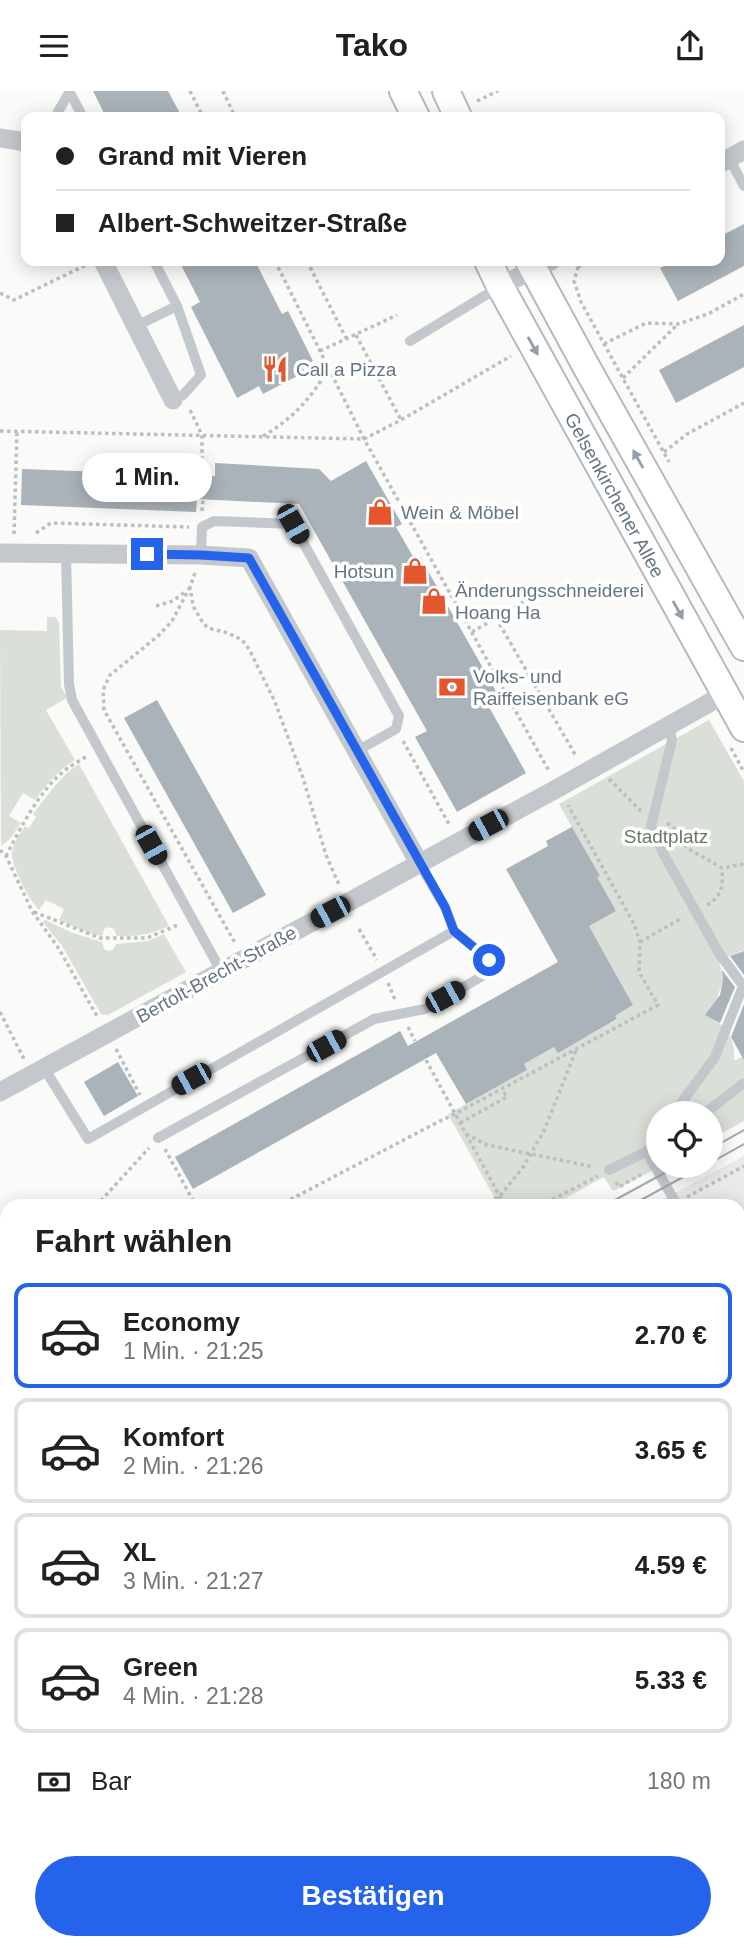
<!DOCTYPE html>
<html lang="de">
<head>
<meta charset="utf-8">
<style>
  :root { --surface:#fff; --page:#f6f6f6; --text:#202124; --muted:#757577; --line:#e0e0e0; --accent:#2563eb }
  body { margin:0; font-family:Helvetica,sans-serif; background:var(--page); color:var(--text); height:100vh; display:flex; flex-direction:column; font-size:26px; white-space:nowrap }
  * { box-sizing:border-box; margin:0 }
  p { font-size:23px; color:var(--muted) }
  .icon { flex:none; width:38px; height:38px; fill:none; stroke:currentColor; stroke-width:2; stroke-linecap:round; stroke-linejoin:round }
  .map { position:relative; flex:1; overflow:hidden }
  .panel { position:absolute; left:0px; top:1108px; width:746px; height:751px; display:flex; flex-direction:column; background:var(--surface); border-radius:21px 21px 0 0; box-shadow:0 4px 18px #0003 }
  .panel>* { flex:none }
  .guide { position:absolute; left:21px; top:21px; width:704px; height:154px; border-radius:14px; box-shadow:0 4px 18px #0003; display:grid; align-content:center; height:154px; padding:0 35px; background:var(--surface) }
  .controls { position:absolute; left:646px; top:1010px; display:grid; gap:14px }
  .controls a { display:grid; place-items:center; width:77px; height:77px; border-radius:50%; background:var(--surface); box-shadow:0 4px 18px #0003; font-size:35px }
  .end { position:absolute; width:32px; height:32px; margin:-16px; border:9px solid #2563eb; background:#fff; box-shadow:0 0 0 4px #fff }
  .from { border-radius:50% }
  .bubble { position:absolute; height:49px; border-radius:24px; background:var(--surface); box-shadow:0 4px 18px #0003; font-size:23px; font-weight:800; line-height:49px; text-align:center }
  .car { position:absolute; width:21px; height:42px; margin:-21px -10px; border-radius:9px; box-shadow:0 0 5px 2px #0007; background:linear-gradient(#222 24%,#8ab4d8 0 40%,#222 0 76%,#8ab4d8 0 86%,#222 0) }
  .guide b { display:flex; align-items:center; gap:24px; height:66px; font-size:26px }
  .guide b+b { border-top:2px solid var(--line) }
  .guide i { width:18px; height:18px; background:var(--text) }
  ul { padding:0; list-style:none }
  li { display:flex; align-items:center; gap:21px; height:105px; margin:0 14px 10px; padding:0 21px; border:4px solid var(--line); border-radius:14px }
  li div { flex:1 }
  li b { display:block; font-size:26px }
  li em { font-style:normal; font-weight:800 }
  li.selected { border-color:var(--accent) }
  li>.icon { width:63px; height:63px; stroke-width:1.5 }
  h2 { padding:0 35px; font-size:32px; line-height:84px }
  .pay { display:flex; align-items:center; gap:18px; height:77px; padding:0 35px; font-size:26px }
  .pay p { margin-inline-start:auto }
  .action { display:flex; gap:14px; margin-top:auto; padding:14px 35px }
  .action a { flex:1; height:80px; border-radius:42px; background:var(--accent); color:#fff; font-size:28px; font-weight:800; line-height:80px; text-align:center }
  header { display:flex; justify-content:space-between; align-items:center; height:91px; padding:0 35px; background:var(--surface); font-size:32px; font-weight:800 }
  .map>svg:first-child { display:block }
  .built { fill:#e8e9e9 }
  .green { fill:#dadfd7 }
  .building { fill:#aab3b9 }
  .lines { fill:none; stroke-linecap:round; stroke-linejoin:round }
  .secondary-casing { stroke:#b3babf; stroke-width:30 }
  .path { stroke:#bbbfc2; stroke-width:3.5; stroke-dasharray:3.5 3.5; stroke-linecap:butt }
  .lane { stroke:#c3c8cc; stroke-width:10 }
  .street { stroke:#c3c8cc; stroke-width:19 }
  .secondary { stroke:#fff; stroke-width:26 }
  .tram { stroke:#a2aab0; stroke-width:2 }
  .oneway { fill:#939fa8 }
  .route { stroke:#2563eb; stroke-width:9 }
  .labels { text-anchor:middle; stroke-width:7; stroke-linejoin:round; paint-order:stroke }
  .poi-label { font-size:19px; fill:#657683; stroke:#fff; text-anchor:start }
  .street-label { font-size:19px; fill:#657683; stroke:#fff }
  .park-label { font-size:19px; fill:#687a64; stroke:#fff }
</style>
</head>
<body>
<header><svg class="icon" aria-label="menu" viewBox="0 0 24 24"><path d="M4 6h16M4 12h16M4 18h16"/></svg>Tako<svg class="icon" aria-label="share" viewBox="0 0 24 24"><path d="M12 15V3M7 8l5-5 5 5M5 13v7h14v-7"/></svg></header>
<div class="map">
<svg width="744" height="1857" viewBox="0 0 744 1857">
  <rect width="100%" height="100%" fill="#fafaf8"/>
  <path class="built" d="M 744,1065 L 744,1388 L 739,1391 L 738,1115 L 650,1115 Z"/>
  <path class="green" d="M 47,526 L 55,526 L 59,531 L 61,595 L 67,607 L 46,619 L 75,669 C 59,679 46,693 35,709 L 23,702 L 9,725 L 21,732 L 9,749 L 1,755 L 0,539 L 47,540 Z
    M 709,629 L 744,690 L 744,859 L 719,869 L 723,888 L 717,908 L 716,930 C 730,939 735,952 734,969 L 736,969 L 744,965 L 744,1030 L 711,1048 L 710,1022 L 658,1022 L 658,1074 L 661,1075 L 613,1100 L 604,1086 L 552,1115 L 499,1115 L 448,1023 L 527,979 L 524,973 L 554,956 L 558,961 L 617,929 L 615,925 L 633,914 L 597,849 L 581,858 L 597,786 L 599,784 L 559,713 Z
    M 79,673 L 169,835 C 151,843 137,846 117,845 L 114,838 L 109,836 L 104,838 L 102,845 L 88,842 L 59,829 L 64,818 L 46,809 L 39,819 C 29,809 11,775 12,762 C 13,752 20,743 25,735 L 29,737 L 36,726 L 33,723 C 47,705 60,685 79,673 Z
    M 45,829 L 73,842 L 102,851 L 104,858 L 108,860 L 113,859 L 116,853 L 148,850 L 164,843 L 186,881 L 108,924 L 101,923 L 62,855 L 43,831 Z
    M 391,1852 L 465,1852 L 468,1857 L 374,1857 Z"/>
  <path class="building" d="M 93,0 L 168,0 L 182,26 L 106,26 Z
    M 744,133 L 744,175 L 678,210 L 660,177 L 675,170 L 719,170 L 719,146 Z
    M 179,170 L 255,170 L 282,223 L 288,220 L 313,270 L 302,276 L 305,281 L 263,303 L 259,295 L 237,307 L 191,216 L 200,211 Z
    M 744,234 L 744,276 L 676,312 L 659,279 Z
    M 366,370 L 402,433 L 396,436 L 415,469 L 420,466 L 496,600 L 484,607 L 526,682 L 457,721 L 415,646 L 427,640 L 299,413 L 197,408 L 196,421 L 21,414 L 22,378 L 215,385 L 215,372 L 319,378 L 331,390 Z
    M 157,609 L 266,804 L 233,822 L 124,627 Z
    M 572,736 L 600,785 L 597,786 L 616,820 L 589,835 L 633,914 L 615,925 L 617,928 L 558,962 L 554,956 L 524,973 L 527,979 L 466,1013 L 436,962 L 193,1098 L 175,1066 L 400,940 L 408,955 L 558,871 L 506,778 L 548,755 L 546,750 Z
    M 744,860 L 744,884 L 730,865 Z
    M 722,879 L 735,896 L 720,932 L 705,924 L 720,904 L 723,888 Z
    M 744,913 L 744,969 L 731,946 Z
    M 118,971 L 138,1005 L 104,1025 L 84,991 Z"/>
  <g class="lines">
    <defs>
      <path id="secondary" d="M 403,0 L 416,26
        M 446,0 L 458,26
        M 488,170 L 500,195 L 744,637
        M 529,170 L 587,277 L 744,556
        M 738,1752 L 744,1752
        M 738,1793 L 744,1793
        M 171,1857 L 183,1852
        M 280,1857 L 294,1852"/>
    </defs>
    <use href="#secondary" class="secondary-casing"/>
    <path class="path" d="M 190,0 L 203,26
      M 223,0 L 235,26
      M 477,10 L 498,0
      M 275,170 L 364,348 L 549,680
      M 307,170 L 346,247
      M 574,170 L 578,176 L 574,190 L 581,211 L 669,371
      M 578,176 L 588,170
      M 0,202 L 14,209 L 86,174
      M 356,244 L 401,329
      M 604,253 L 646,232 L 678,233 L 708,223 L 744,203
      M 320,260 L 397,224
      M 623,287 L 678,233
      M 190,319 L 202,344 L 202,384
      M 0,340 L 364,348 L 401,329 L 511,265
      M 263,345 C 294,327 311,307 329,277
      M 664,361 L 687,343 L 744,312
      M 202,420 L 203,408
      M 36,442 L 51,432 L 189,436
      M 14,443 L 17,340
      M 195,482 L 190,496 L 193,515 L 203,532 L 208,537 L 228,542 L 242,549 L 249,558 L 275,611 L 303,687 L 326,764 L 340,796
      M 190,496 L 172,530 L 158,545 L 110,584 L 103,599 L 104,619 L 235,852
      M 156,515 L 173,510 L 186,500
      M 496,527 L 576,665
      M 472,541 L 546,498
      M 403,650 L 450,735
      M 731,657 L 744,681
      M 609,688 L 641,720
      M 667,732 L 674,737 L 687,757 L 722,777 L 744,773
      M 0,759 L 6,765 L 32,820 L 59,858 L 98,927
      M 6,765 C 21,736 41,696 68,677 C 74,673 81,669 87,665
      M 707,814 C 723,805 723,793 722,777
      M 34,821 L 100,847 L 147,847 L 180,833
      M 359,838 L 377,869
      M 640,851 L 682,827
      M 388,892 L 396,911
      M 0,921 L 24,968
      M 408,936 L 415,950
      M 116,958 L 140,1004
      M 426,969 L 505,1115
      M 460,1032 L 507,1006 L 502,998
      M 466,1043 L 487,1054 L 594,1076
      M 165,1058 L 196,1115
      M 616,1091 L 619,1096 L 644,1082
      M 687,1106 L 744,1075
      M 96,1115 L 149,1057
      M 278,1115 L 438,1031 L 455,1023 L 658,914 L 639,881 L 640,851 L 634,833 L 568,714
      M 482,1115 L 500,1105 L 523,1076 L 544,1040 L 576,959
      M 540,1115 L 598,1085
      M 738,1278 L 744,1274
      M 0,1298 L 7,1280
      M 0,1323 L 7,1321
      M 0,1540 L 7,1537
      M 476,1852 L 479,1857
      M 532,1852 L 534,1857
      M 126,1857 L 137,1852
      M 356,1857 L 373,1852
      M 390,1857 L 393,1852"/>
    <path class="lane" d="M 69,0 L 83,26
      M 55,26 L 70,0
      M 729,67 L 744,95
      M 154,170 L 177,215 L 201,284 L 183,304 L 173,309
      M 136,235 L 177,215
      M 410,250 L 499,196
      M 66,463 L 69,593 L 72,609 L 221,880
      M 201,464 L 202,436 L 214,430 L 293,433 L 399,625 L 396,638 L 357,660
      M 669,635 L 672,649 L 651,735 L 664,764 L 719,862 L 743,895 L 744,893
      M 44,977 L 88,1048 L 454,840 L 445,816 L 419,772
      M 674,1022 L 715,966 L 743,895 L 744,897
      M 705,1022 L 744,992
      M 158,1047 L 374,928 L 425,918 L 486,883 L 489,869 L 454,840
      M 646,1060 L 676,1112
      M 609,1079 L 658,1055"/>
    <path class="street" d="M 0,47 L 26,51
      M 719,73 L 744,59
      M 103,170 L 173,309
      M 500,195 L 551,170
      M 0,462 L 201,464 L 249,467 L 419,772
      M 0,1001 L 558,697 L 725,603
      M 738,1402 L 744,1399
      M 0,1405 L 7,1402
      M 502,1852 L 504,1857"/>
    <use href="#secondary" class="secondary"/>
    <path class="tram" d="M 710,1058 L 744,1039
      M 710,1072 L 744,1053
      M 604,1115 L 679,1074
      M 630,1115 L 705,1074
      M 0,1369 L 7,1366
      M 0,1383 L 7,1381"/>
  </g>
  <defs><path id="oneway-solid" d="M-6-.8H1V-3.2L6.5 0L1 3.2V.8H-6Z" transform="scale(1.75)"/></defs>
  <g class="oneway">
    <use href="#oneway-solid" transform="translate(533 255) rotate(61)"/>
    <use href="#oneway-solid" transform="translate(638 368) rotate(-119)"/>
    <use href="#oneway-solid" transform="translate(678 519) rotate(61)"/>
  </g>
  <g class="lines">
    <path class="route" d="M 147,463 L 201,464 L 249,467 L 445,816 L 454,840 L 489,869"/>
  </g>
  <defs>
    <symbol id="restaurant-bare" viewBox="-9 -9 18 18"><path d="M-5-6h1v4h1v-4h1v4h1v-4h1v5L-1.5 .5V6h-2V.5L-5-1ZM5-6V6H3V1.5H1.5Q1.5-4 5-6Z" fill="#e4572e" stroke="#fff" stroke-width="2.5" paint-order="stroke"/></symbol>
    <symbol id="shop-bare" viewBox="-9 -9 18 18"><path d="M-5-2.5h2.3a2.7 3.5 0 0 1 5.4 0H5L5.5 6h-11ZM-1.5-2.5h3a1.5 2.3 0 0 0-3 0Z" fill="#e4572e" stroke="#fff" stroke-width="2.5" paint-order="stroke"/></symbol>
    <symbol id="bank-bare" viewBox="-9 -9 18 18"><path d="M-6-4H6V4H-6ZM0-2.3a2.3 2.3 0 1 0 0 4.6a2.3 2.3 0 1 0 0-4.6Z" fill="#e4572e" stroke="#fff" stroke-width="2.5" paint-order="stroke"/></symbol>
  </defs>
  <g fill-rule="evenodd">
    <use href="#restaurant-bare" x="256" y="259" width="38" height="38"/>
    <use href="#shop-bare" x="361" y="402" width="38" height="38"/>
    <use href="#shop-bare" x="396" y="461" width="38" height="38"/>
    <use href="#shop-bare" x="415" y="491" width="38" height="38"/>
    <use href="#bank-bare" x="433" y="577" width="38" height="38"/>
  </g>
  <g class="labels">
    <g class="poi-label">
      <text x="296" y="285">Call a Pizza</text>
      <text x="401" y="428">Wein &amp; Möbel</text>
      <text x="394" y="487" text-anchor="end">Hotsun</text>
      <text x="455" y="506">Änderungsschneiderei<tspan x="455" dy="22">Hoang Ha</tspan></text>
      <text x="473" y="592">Volks- und<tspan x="473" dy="22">Raiffeisenbank eG</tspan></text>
    </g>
    <g class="street-label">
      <text transform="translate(615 404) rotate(61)" y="7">Gelsenkirchener Allee</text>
      <text transform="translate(216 883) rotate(-29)" y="7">Bertolt-Brecht-Straße</text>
    </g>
    <g class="park-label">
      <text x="666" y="752">Stadtplatz</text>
    </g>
  </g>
</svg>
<div class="controls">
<a><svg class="icon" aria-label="locate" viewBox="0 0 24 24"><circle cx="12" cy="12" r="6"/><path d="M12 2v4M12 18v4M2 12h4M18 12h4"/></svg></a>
</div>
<i class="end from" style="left:489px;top:869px"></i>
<i class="end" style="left:147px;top:463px"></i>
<div class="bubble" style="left:82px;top:362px;width:130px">1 Min.</div>
<i class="car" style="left:293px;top:433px;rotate:151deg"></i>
<i class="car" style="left:488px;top:734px;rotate:242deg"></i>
<i class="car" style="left:151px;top:754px;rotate:151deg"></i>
<i class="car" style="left:330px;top:821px;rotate:242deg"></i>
<i class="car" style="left:445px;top:906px;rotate:61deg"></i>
<i class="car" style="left:326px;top:955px;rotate:61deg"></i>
<i class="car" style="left:191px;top:988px;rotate:241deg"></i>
<div class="guide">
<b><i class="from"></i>Grand mit Vieren</b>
<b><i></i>Albert-Schweitzer-Straße</b>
</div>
<section class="panel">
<h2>Fahrt wählen</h2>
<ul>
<li class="selected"><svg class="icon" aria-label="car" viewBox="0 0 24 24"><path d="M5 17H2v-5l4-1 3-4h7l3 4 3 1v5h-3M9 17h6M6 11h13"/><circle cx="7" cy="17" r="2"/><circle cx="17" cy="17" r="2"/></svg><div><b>Economy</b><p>1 Min. · 21:25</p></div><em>2.70 €</em></li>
<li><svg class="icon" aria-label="car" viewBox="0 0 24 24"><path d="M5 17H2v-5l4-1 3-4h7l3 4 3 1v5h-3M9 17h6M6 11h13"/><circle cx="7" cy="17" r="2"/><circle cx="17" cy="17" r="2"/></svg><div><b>Komfort</b><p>2 Min. · 21:26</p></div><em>3.65 €</em></li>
<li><svg class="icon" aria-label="car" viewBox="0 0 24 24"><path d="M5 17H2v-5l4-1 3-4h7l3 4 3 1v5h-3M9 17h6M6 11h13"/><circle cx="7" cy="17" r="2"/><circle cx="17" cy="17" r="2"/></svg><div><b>XL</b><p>3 Min. · 21:27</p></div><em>4.59 €</em></li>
<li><svg class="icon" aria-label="car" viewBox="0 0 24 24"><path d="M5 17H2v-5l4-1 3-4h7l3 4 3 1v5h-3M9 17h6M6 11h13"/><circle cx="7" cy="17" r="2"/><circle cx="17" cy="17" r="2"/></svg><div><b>Green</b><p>4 Min. · 21:28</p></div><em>5.33 €</em></li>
</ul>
<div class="pay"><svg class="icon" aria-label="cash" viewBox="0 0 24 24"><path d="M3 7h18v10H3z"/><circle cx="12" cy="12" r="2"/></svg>Bar<p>180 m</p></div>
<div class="action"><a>Bestätigen</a></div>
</section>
</div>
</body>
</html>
